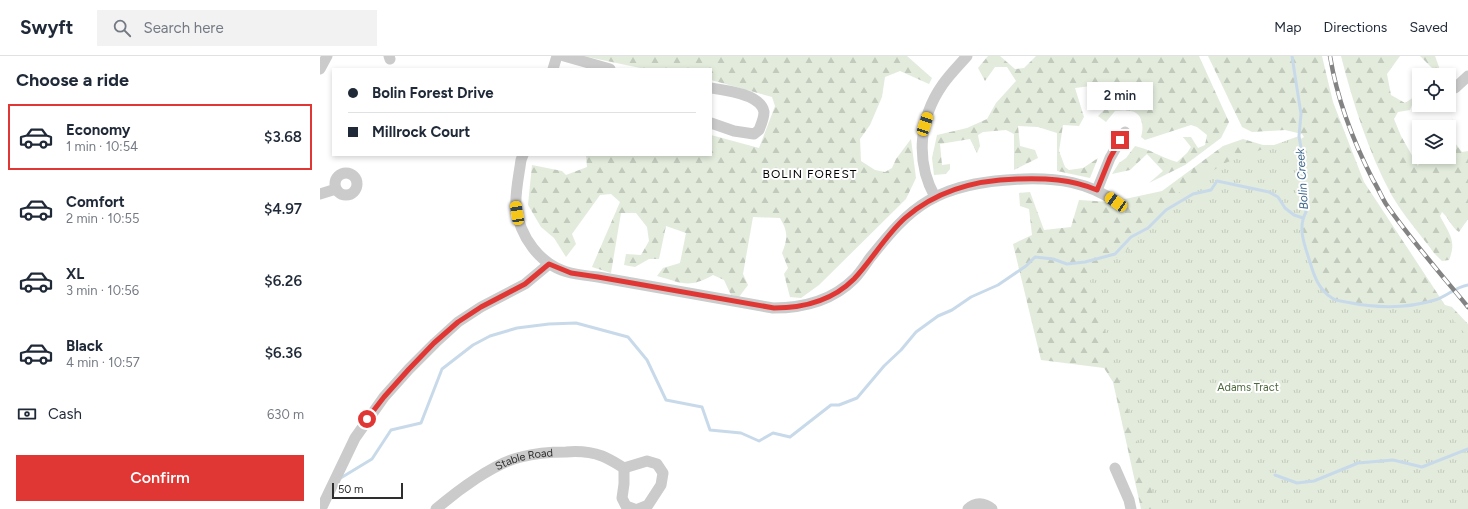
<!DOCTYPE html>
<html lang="en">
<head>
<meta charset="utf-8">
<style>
  :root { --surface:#fff; --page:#f2f2f3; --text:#1f2937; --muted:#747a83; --line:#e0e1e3; --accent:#e13734 }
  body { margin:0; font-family:Figtree,sans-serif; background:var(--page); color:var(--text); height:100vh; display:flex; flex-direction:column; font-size:15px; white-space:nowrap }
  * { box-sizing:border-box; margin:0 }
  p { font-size:13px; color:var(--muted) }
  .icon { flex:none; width:22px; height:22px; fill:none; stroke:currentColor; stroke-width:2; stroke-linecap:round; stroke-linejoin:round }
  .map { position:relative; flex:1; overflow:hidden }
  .drawer { display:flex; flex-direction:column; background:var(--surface); width:320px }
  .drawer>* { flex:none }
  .guide { position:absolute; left:12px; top:12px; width:380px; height:88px; border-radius:0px; box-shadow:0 2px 6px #0003; display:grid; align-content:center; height:88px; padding:0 16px; background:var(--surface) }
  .controls { position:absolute; left:1092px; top:12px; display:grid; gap:8px }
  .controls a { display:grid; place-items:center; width:44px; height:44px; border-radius:0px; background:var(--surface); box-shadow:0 2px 6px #0003; font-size:20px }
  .scale { position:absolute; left:12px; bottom:10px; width:71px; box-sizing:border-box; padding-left:4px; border:2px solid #2e2e2e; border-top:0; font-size:11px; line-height:14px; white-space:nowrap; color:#2e2e2e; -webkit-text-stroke:3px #fff; paint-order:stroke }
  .end { position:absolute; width:18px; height:18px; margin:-9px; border:5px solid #e13734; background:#fff; box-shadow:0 0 0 2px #fff }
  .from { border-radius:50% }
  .bubble { position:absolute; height:28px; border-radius:0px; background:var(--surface); box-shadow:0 2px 6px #0003; font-size:13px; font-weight:600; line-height:28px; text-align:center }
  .car { position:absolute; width:12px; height:24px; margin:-12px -6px; border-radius:5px; box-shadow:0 0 3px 1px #0007; background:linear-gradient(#f5c518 24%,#345 0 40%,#f5c518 0 76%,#345 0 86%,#f5c518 0) }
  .guide b { display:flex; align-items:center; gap:14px; height:38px; font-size:15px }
  .guide b+b { border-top:1px solid var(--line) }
  .guide i { width:10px; height:10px; background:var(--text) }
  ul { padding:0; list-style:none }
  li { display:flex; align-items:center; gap:12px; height:66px; margin:0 8px 6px; padding:0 8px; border:2px solid transparent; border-radius:0px }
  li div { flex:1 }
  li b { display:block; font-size:15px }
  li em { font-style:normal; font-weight:600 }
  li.selected { border-color:var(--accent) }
  li>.icon { width:36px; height:36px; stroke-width:1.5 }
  h2 { padding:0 16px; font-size:18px; line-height:48px }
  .pay { display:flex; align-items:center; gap:10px; height:44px; padding:0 16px; font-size:15px }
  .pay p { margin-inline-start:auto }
  .primary-button { display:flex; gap:8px; margin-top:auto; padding:8px 16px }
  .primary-button a { flex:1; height:46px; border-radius:0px; background:var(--accent); color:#fff; font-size:16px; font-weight:600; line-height:46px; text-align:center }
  header { display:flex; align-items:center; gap:24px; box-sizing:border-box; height:56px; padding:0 20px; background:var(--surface); border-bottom:1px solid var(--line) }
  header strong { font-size:19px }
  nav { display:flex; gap:22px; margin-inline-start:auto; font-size:14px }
  .search { width:280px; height:36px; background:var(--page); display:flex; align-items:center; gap:10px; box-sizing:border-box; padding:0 14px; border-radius:0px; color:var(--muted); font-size:15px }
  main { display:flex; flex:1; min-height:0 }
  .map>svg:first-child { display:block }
  .forest { fill:url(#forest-firs) }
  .park { fill:url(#park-tufts) }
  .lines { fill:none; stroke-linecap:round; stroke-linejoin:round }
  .stream { stroke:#c8daea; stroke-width:3 }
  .minor { stroke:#cbcbcb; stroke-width:11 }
  .rail-casing { stroke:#838383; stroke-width:4.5 }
  .rail { stroke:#fff; stroke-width:3; stroke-dasharray:9; stroke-linecap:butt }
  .route { stroke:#e13734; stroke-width:5 }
  .labels { text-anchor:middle; stroke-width:4; stroke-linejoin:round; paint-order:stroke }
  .park-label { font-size:11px; fill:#4d683c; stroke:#fff }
  .street-label { font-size:11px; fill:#2e2e2e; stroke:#fff }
  .neighbourhood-label { font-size:12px; letter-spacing:1px; fill:#000; stroke:#fff }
  .water-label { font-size:12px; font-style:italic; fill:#3e678e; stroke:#fff }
</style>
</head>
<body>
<header>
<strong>Swyft</strong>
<div class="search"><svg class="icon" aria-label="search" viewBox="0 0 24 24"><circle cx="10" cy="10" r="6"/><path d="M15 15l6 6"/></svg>Search here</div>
<nav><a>Map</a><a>Directions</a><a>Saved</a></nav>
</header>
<main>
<section class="drawer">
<h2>Choose a ride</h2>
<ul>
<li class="selected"><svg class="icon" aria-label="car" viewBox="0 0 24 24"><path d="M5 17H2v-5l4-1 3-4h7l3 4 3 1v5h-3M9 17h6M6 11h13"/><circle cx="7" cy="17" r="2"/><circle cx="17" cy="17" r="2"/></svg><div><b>Economy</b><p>1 min · 10:54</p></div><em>$3.68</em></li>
<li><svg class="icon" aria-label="car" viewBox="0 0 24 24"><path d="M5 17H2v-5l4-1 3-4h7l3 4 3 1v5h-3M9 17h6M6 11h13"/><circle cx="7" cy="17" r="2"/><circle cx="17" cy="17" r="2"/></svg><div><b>Comfort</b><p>2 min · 10:55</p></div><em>$4.97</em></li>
<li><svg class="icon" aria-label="car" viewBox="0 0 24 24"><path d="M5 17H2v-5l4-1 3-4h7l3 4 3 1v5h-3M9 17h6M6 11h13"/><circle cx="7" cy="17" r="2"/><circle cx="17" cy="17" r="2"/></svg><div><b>XL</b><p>3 min · 10:56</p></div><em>$6.26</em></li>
<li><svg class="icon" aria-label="car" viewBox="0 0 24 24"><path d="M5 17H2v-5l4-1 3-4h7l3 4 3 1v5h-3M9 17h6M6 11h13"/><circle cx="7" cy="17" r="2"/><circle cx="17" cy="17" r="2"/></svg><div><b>Black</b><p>4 min · 10:57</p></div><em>$6.36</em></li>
</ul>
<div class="pay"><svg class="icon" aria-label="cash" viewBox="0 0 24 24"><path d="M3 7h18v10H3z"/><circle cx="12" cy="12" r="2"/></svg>Cash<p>630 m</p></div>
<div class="primary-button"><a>Confirm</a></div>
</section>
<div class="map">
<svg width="1148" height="453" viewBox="0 0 1148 453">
  <defs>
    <pattern id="forest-firs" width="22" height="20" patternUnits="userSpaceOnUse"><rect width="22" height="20" fill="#e2ebdc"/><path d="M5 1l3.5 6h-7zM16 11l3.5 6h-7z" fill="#c2cabd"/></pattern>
    <pattern id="park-tufts" width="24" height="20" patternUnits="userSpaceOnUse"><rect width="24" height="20" fill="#e2ebdc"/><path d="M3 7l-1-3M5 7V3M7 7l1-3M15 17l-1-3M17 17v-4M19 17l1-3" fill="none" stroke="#c2cabd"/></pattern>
  </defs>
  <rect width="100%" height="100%" fill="#fff"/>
  <path class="forest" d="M 263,0 L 587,0 L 612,22 L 609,28 L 580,15 L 565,21 L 562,41 L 550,69 L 540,83 L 541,105 L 555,114 L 565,116 L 572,112 L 576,103 L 591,83 L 596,122 L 586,143 L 499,229 L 481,242 L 470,241 L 464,218 L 468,212 L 462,197 C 468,182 468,176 460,162 L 433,161 L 423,218 L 428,229 L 419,241 L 411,239 L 404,224 L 393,219 C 368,233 363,227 337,220 L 343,212 L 360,207 L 366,177 L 346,170 L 339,203 L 329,203 L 315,211 L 304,209 L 306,198 L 321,199 L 329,185 L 327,171 L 316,157 L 301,157 L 291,217 L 272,211 L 300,146 L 291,138 L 280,139 L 252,178 L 256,188 L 246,201 L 234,182 L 221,171 L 208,149 L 212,109 L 242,115 L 246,119 L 267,111 L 266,99 L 391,99 L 391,79 L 439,92 L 455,50 L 452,41 L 391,24 L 391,13 L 325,13 Z
    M 668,0 L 680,0 L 695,13 L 704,12 L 716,0 L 879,0 L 909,66 L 901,82 L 865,109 L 829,127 L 843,115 L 827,98 L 810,114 L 792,118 L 799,107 L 806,102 L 815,90 C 830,93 842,102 857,106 L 867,97 L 871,91 L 863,81 L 871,81 L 878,92 L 885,89 L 887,79 L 877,71 L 871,69 L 825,84 L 821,81 C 824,72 823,57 811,55 C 806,54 800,55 795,55 L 786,66 L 778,60 L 790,48 L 787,28 L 755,32 L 764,61 L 759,70 L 743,69 L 739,95 L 745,111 L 749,114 L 763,112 L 778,102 L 770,122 L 737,115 L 737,77 L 718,71 L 698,70 L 700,90 L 715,94 L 718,102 L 694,114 L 694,78 L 686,74 L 663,76 L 658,79 L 660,90 L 657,97 L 650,83 L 620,88 L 622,109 L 630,108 L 630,113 L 626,118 L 614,119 L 612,102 L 617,79 L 647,72 L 667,63 L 676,47 L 696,25 L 687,11 L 675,11 L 665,25 L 658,12 Z
    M 888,0 L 1002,0 L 1013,46 L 1044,126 L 1125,249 L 1132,251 L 1148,268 L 1148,453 L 821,453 L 793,326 L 784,312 L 721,304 L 693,188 L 712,179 L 709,153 L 700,150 L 699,137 L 710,136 L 724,174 L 751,171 L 759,144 L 791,146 L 842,135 L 903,90 L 923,83 L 943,89 L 971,89 L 984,81 L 982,78 L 965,74 L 932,76 L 922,71 Z
    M 1021,0 L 1080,0 L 1067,18 L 1071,39 L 1085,47 L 1097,39 L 1099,34 L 1099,39 L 1095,42 L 1090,54 L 1078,56 L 1074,63 L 1081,80 L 1098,110 L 1101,101 L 1129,101 L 1129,85 L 1132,84 L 1130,68 L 1133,63 L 1135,87 L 1142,96 L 1148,95 L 1148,163 L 1139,176 C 1131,171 1129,162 1122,156 L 1120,160 C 1129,178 1137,184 1129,204 L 1122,205 L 1114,197 C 1100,178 1083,159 1071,138 C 1048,95 1033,47 1021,0 Z
    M 1100,0 L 1115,0 L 1119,11 L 1120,18 L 1117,17 Z"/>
  <path class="park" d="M 979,80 L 983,104 L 983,145 L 986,156 L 983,162 L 981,170 L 985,188 L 993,219 L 999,230 L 1012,243 L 1061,251 L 1085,250 L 1116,244 L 1148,281 L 1148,453 L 837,453 L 768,218 L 803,198 L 832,168 L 858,137 L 905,107 Z"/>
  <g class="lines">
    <path class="stream" d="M 972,0 L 981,58 L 979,80 L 983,104 L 983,145 L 986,156 C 977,172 985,190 990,206 C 994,220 999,234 1012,242 C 1015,245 1022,245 1026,246 C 1055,252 1086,253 1115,244 C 1126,241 1135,231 1148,229
      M 955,419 L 977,427 L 994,425 L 1038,407 L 1073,404 L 1102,411 L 1148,393
      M 19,423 L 52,403 L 71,374 L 101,367 L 122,313 L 153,289 L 170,280 L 197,272 L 229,268 L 256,267 L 308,281 L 327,304 L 346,344 L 382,351 L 390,374 L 421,377 L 439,385 L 453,377 L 470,381 L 511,349 L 519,349 L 537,342 L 564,310 L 581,294 L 596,276 L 618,260 L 632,254 L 651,241 L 678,229 L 706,210 L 715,201 L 733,203 L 747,208 L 765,206 L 795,198 L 811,181 L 828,172 L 846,154 L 873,138 L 891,134 L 897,125 L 949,136 L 958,141 L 965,152 L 974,159 L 983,162"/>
    <g class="minor">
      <path d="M 69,0 L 70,3"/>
      <path d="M 244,0 L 290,13"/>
      <path d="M 0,13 L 7,0"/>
      <path d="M 233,13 L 237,0"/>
      <path d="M 391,32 C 405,34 441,38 444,56 C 444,62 441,69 439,74 L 434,78 L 414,75 L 391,67"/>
      <path d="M 1135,32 L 1148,20"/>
      <path d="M 203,99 L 201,104 C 199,119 195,136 196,150 C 199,180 220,210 251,217 C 260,219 269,220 278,221 L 453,252 C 484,252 512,245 534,223 C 540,217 545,209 550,202 C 567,181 584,159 608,145 C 637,128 672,124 704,123 C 738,122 768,126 796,146"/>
      <circle cx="26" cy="128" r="11"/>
      <path d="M 777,134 L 790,102 L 805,76"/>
      <path d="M 0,138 L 16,133"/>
      <path d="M 615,141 C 595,105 599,62 623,28 C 630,18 639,9 647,0"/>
      <path d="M 304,412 L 304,428 L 302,442 L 306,450 L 314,453"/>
      <path d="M 795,412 L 809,444 L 811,453"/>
      <path d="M 1,453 L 35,382 L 64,341 L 89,313 L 115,287 L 138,266 L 161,251 L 205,228 L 229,208"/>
      <path id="s1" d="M 116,453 C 137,435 174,407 201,401 C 216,397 231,396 246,396 C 258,395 271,396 282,400 C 290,403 297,408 304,412 L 327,405 L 337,408 L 343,417 L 341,429 L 328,449 L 318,453"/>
      <path d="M 648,453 C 655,446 664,446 672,453"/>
    </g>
    <defs>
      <path id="rail" d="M 1010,0 C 1017,43 1033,85 1053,124 C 1058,132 1061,140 1066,148 C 1091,184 1120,217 1148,251"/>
    </defs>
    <use href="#rail" class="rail-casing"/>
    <use href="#rail" class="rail"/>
  </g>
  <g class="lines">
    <path class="route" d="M 47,363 L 64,341 L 89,313 L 114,287 L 138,266 L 161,251 L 205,228 L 229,208 L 251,217 L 278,221 L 454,252 C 484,252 512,245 534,223 C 552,204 565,180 585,162 C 616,135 656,124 697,123 C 725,122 751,123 777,134 L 790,102 L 800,84"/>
  </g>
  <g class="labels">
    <g class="park-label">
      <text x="928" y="335">Adams Tract</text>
    </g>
    <g class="street-label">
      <text dy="4" stroke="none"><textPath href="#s1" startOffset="103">Stable Road</textPath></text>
    </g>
    <g class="neighbourhood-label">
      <text x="490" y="122">BOLIN FOREST</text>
    </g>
    <g class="water-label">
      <text transform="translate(982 123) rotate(-94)" y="4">Bolin Creek</text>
    </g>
  </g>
</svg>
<div class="controls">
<a><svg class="icon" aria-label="locate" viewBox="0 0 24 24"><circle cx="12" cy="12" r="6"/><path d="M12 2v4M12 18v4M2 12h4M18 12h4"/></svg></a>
<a><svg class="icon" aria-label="layers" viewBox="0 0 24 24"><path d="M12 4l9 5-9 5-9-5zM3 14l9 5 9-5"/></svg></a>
</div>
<div class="scale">50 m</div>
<i class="end from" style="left:47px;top:363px"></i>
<i class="end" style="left:800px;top:84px"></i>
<div class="bubble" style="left:767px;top:26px;width:66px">2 min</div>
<i class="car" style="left:605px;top:68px;rotate:18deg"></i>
<i class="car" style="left:796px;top:146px;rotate:305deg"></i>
<i class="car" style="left:197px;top:157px;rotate:351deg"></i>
<div class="guide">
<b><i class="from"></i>Bolin Forest Drive</b>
<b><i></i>Millrock Court</b>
</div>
</div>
</main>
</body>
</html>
